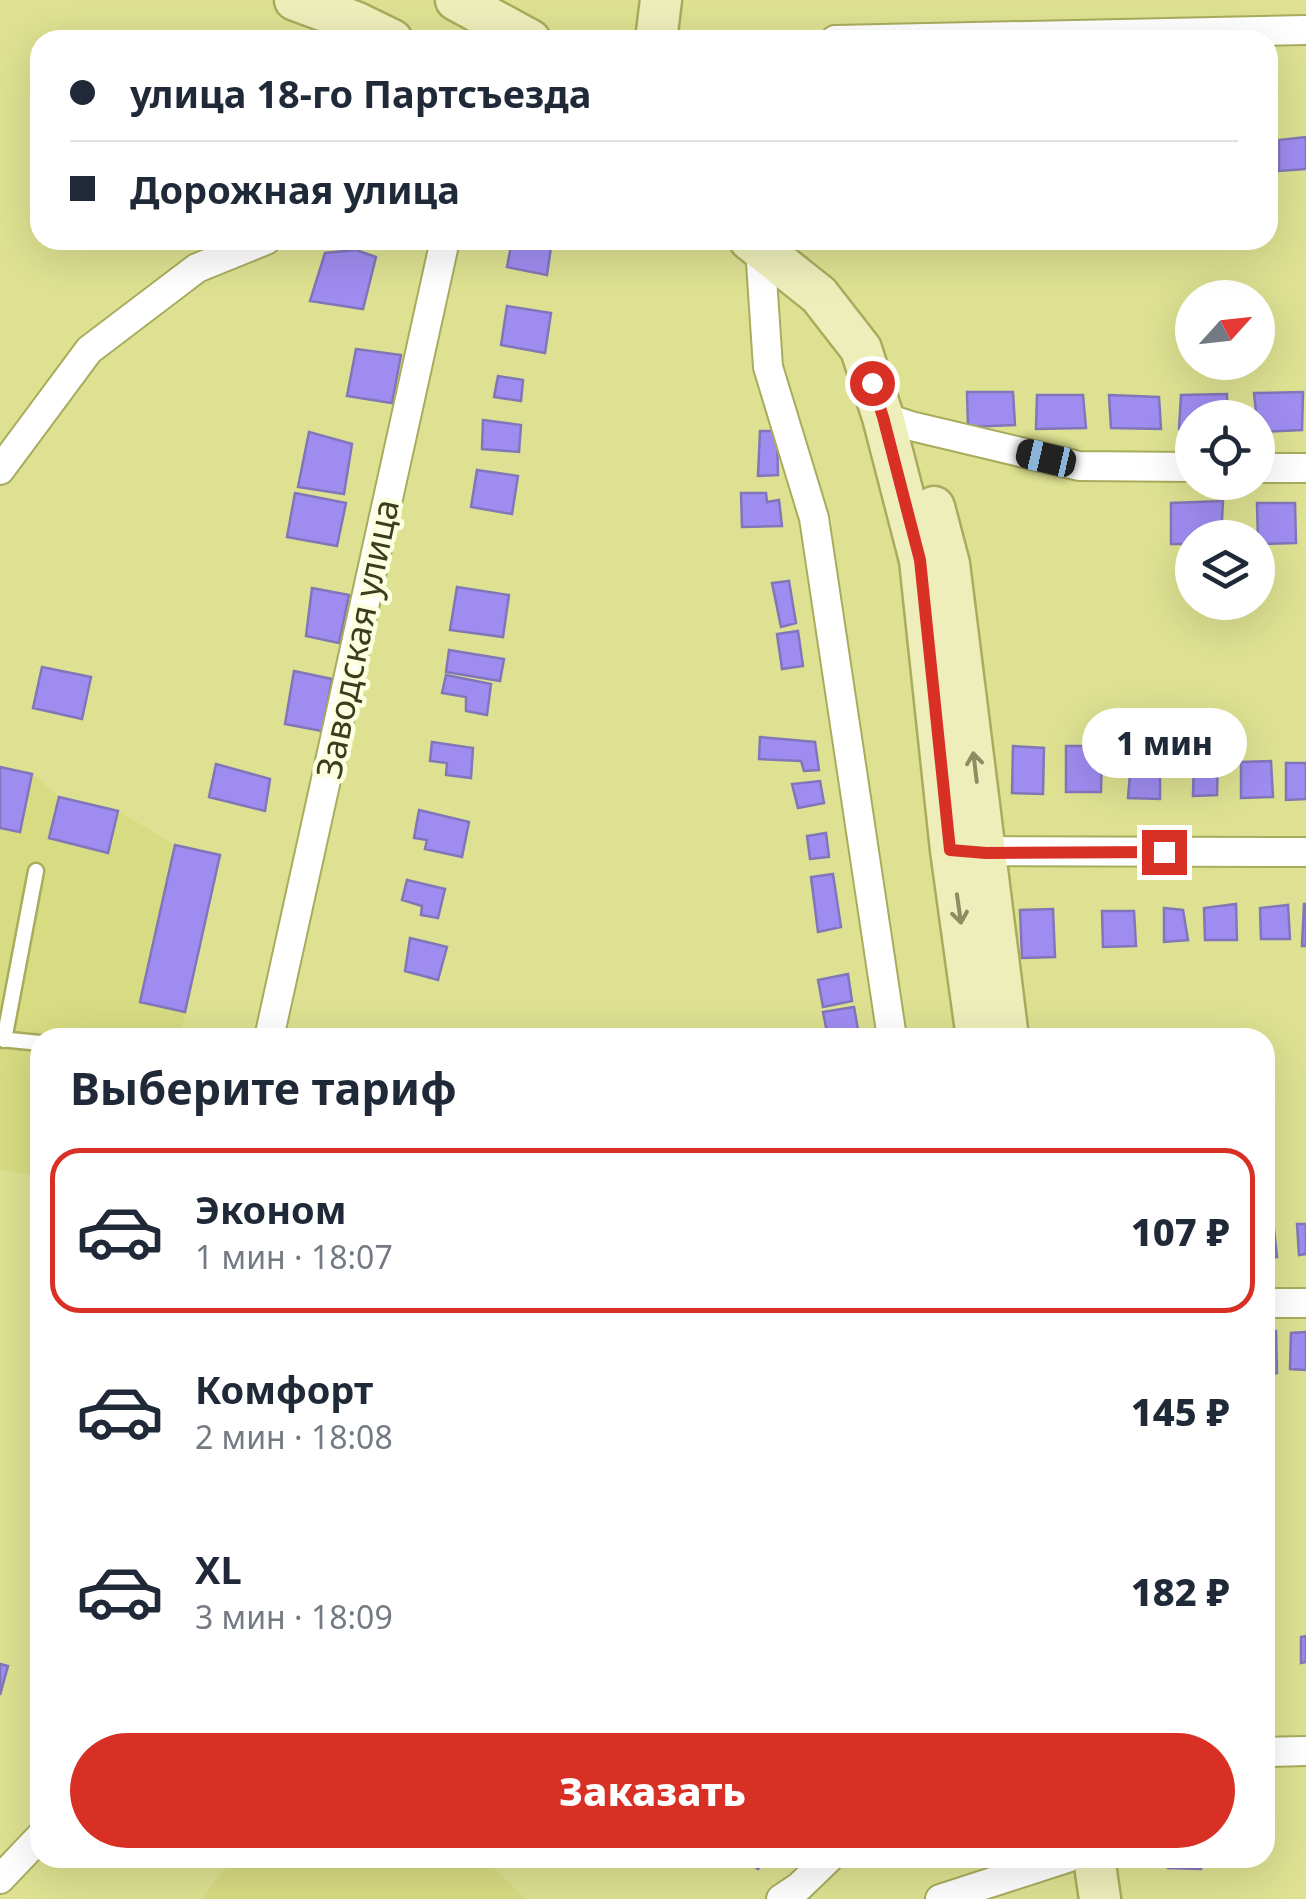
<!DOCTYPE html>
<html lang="ru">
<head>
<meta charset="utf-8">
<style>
  :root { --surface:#fff; --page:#f6f6f7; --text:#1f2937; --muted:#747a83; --line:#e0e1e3; --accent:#d93025 }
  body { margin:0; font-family:"Noto Sans",sans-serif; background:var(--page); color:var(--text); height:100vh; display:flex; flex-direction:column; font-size:38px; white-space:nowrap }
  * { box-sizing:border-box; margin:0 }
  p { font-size:32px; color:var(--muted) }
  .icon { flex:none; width:55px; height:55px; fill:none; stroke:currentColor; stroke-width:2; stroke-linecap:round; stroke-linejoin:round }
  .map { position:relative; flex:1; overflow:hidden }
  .panel { position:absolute; left:30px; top:1028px; width:1245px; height:840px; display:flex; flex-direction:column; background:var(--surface); border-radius:30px; box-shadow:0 10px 40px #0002 }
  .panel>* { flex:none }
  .top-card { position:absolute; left:30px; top:30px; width:1248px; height:220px; border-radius:30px; box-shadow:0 10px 40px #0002; display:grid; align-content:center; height:220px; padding:0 40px; background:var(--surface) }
  .needle { width:65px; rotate:63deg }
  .tools { position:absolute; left:1175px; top:280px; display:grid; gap:20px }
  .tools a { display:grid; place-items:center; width:100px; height:100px; border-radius:50%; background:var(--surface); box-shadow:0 10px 40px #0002; font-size:50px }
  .end { position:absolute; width:45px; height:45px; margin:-22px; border:12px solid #d93025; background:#fff; box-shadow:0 0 0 5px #fff }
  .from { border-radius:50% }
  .bubble { position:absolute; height:70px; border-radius:35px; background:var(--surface); box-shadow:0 10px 40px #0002; font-size:32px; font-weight:800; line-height:70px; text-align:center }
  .car { position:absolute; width:30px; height:60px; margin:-30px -15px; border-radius:12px; box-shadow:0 0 8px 2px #0007; background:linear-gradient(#222 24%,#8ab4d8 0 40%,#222 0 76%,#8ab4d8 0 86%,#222 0) }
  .top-card b { display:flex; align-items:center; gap:35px; height:95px; font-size:38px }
  .top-card b+b { border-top:2px solid var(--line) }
  .top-card i { width:25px; height:25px; background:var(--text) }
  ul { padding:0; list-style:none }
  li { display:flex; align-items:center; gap:30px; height:165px; margin:0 20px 15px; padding:0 20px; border:5px solid transparent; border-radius:30px }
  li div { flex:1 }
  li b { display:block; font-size:38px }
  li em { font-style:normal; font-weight:800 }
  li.selected { border-color:var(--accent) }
  li>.icon { width:90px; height:90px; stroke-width:1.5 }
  h2 { padding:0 40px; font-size:45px; line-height:120px }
  .primary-button { display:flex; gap:20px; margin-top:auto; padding:20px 40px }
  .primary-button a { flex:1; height:115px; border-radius:60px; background:var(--accent); color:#fff; font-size:40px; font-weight:800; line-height:115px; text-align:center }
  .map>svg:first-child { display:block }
  .built { fill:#d7db82 }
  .building { fill:#9f8cf1; stroke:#8276ba; stroke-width:2.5 }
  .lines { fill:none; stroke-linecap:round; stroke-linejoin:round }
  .service-casing { stroke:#a9ac5d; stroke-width:19 }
  .minor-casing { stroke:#a9ac5d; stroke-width:32 }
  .secondary-casing { stroke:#a9ac5d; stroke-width:45 }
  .service { stroke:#fff; stroke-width:14 }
  .minor { stroke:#fff; stroke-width:28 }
  .secondary { stroke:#edeeba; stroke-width:40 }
  .oneway { stroke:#8c8d63 }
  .route { stroke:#d93025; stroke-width:12 }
  .labels { text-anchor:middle; stroke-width:9; stroke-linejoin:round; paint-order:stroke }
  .street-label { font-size:35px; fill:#3c3d1c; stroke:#fcffe0 }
</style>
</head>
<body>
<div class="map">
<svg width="1306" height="1899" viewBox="0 0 1306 1899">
  <rect width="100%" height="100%" fill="#dde191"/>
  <path class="built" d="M 0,767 L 32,774 L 59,797 L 118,811 L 175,845 L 220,855 L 180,1037 L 40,1038 L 40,1177 L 0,1169 Z
    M 233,1858 L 484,1858 L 525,1899 L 201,1899 Z"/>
  <path class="building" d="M 1306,137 L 1306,169 L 1279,171 L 1279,140 Z
    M 512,240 L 552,240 L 547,275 L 507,267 Z
    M 356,250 L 376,257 L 363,309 L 310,301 L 325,253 Z
    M 507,306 L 551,313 L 545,353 L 501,345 Z
    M 356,349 L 401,355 L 392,403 L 347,396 Z
    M 498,376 L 523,380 L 521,401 L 494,397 Z
    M 967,392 L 1013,392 L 1015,425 L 968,427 Z
    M 1303,392 L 1302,430 L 1258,432 L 1254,393 Z
    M 1227,394 L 1227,418 L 1192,418 L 1192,430 L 1179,429 L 1181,395 Z
    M 1037,395 L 1083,395 L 1086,428 L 1036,429 Z
    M 1109,395 L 1159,397 L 1161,429 L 1111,428 Z
    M 483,420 L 521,425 L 519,452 L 482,449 Z
    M 760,431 L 777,431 L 778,475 L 758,476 Z
    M 309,432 L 352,444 L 344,494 L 298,487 Z
    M 477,470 L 518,476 L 512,514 L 471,507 Z
    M 295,493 L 346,503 L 337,546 L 287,537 Z
    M 741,493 L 766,493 L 767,502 L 779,500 L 782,526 L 742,527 Z
    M 1223,501 L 1221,538 L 1192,538 L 1192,544 L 1171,544 L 1171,503 Z
    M 1257,503 L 1295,503 L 1296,543 L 1258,544 Z
    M 789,581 L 796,623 L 781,627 L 772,583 Z
    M 457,587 L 509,595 L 503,637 L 450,630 Z
    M 312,588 L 349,595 L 339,643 L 306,636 Z
    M 798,631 L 803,666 L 782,669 L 777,634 Z
    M 449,650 L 504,659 L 500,681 L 446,672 Z
    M 42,667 L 91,677 L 82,719 L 33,708 Z
    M 294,671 L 332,679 L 322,731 L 285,724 Z
    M 446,675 L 491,684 L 487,715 L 466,711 L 466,697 L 442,693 Z
    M 760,737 L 815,742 L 819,770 L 804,771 L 801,761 L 759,759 Z
    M 432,742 L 473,748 L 471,778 L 446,775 L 447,763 L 430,761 Z
    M 1013,746 L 1044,748 L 1043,794 L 1012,793 Z
    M 1066,746 L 1102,746 L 1101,792 L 1066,792 Z
    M 1146,748 L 1160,750 L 1160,799 L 1128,798 L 1131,761 L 1144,763 Z
    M 1218,756 L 1217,795 L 1193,796 L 1194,757 Z
    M 1271,761 L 1273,797 L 1241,798 L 1241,762 Z
    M 1286,763 L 1306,763 L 1306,799 L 1286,800 Z
    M 216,764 L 270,779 L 265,811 L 209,797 Z
    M 0,767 L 32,774 L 20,832 L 0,828 Z
    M 820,781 L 824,803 L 798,808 L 792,784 Z
    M 59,797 L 118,811 L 108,853 L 49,838 Z
    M 419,810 L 469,822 L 462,857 L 425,849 L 427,840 L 414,838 Z
    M 826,833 L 829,857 L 810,859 L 807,836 Z
    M 175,845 L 220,855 L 185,1012 L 140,1002 Z
    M 833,874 L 841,927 L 818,932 L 811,877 Z
    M 407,880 L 445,889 L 438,918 L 421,915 L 422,906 L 402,900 Z
    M 1236,904 L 1237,940 L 1205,940 L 1204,908 Z
    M 1304,904 L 1306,904 L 1306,946 L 1302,946 Z
    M 1288,905 L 1290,939 L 1261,939 L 1260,908 Z
    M 1164,908 L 1183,910 L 1188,940 L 1164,942 Z
    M 1053,909 L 1055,957 L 1022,958 L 1020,910 Z
    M 1102,911 L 1134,911 L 1136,946 L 1103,947 Z
    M 410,938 L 447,947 L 438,980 L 405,971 Z
    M 848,974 L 852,1001 L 823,1007 L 818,980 Z
    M 854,1007 L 859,1035 L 828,1038 L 823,1012 Z
    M 1272,1211 L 1277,1257 L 1265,1259 L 1265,1213 Z
    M 1297,1224 L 1306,1224 L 1306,1254 L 1299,1255 Z
    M 1265,1331 L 1276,1331 L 1277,1373 L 1265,1374 Z
    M 1306,1332 L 1306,1370 L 1290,1369 L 1291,1333 Z
    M 1265,1634 L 1271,1634 L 1273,1664 L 1265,1665 Z
    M 1306,1636 L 1306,1662 L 1301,1663 L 1301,1637 Z
    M 0,1664 L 8,1666 L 0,1695 Z
    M 743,1858 L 768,1858 L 758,1869 Z
    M 1167,1858 L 1200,1858 L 1201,1869 L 1168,1868 Z"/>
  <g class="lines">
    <defs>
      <path id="service" d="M 0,1039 L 40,1043
        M 4,1040 L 36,871"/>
      <path id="minor" d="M 835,40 L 1306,30
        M 760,248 L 768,367 L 814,518 L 892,1038
        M 883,417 L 911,426 L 1079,466 L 1192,467
        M 1258,468 L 1306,468
        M 0,470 L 89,350 L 197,268 L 266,240
        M 967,851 L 1306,852
        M 269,1038 L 445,240
        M 1265,1303 L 1306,1303
        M 1265,1752 L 1306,1751
        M 0,1879 L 40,1837
        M 781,1899 L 799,1887 L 829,1858
        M 940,1899 L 1067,1858"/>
      <path id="secondary" d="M 295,0 L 355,22 L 392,40
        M 456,0 L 530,40
        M 656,40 L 661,0
        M 750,240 L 819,295 L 861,349 L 883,417 L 920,560 L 951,850 L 977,1038
        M 934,507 L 949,564 L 1008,1038
        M 1094,1858 L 1100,1899"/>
    </defs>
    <use href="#service" class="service-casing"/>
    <use href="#minor" class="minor-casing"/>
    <use href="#secondary" class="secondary-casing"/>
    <use href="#service" class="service"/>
    <use href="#minor" class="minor"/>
    <use href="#secondary" class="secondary"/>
  </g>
  <defs><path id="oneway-shaft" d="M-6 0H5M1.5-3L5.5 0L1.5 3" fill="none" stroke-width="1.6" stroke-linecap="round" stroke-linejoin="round" transform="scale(2.5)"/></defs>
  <g class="oneway">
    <use href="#oneway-shaft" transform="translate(975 767) rotate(-97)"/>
    <use href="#oneway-shaft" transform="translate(959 909) rotate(82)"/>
  </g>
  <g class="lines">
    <path class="route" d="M 872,383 L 883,417 L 920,560 L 950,850 L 986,853 L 1164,852"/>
  </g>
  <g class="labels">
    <g class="street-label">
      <text transform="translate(358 639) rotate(-78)" y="12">Заводская улица</text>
    </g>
  </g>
</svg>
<div class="tools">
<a><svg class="needle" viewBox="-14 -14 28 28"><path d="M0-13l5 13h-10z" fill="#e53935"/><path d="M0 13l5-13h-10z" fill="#747a83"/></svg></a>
<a><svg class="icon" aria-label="locate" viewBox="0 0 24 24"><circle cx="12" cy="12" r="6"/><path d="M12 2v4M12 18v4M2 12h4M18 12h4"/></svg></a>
<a><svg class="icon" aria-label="layers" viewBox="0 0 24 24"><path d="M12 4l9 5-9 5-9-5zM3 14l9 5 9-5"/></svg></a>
</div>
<i class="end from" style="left:872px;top:383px"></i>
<i class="end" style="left:1164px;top:852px"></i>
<div class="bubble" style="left:1082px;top:708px;width:165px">1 мин</div>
<i class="car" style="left:1046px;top:458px;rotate:283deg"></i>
<div class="top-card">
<b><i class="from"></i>улица 18-го Партсъезда</b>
<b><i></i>Дорожная улица</b>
</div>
<section class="panel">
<h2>Выберите тариф</h2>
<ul>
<li class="selected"><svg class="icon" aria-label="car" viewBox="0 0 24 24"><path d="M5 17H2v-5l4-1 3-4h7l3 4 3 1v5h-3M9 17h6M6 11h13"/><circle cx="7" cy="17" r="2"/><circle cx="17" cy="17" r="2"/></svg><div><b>Эконом</b><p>1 мин · 18:07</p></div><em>107 ₽</em></li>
<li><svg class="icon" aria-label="car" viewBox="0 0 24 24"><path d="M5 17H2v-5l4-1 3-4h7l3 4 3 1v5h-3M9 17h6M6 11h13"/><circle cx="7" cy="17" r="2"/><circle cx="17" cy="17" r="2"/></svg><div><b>Комфорт</b><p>2 мин · 18:08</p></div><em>145 ₽</em></li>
<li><svg class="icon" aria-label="car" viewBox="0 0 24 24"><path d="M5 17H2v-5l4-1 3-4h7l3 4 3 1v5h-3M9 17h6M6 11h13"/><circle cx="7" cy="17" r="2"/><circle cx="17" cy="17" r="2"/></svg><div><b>XL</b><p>3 мин · 18:09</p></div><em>182 ₽</em></li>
</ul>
<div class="primary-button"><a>Заказать</a></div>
</section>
</div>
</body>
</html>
